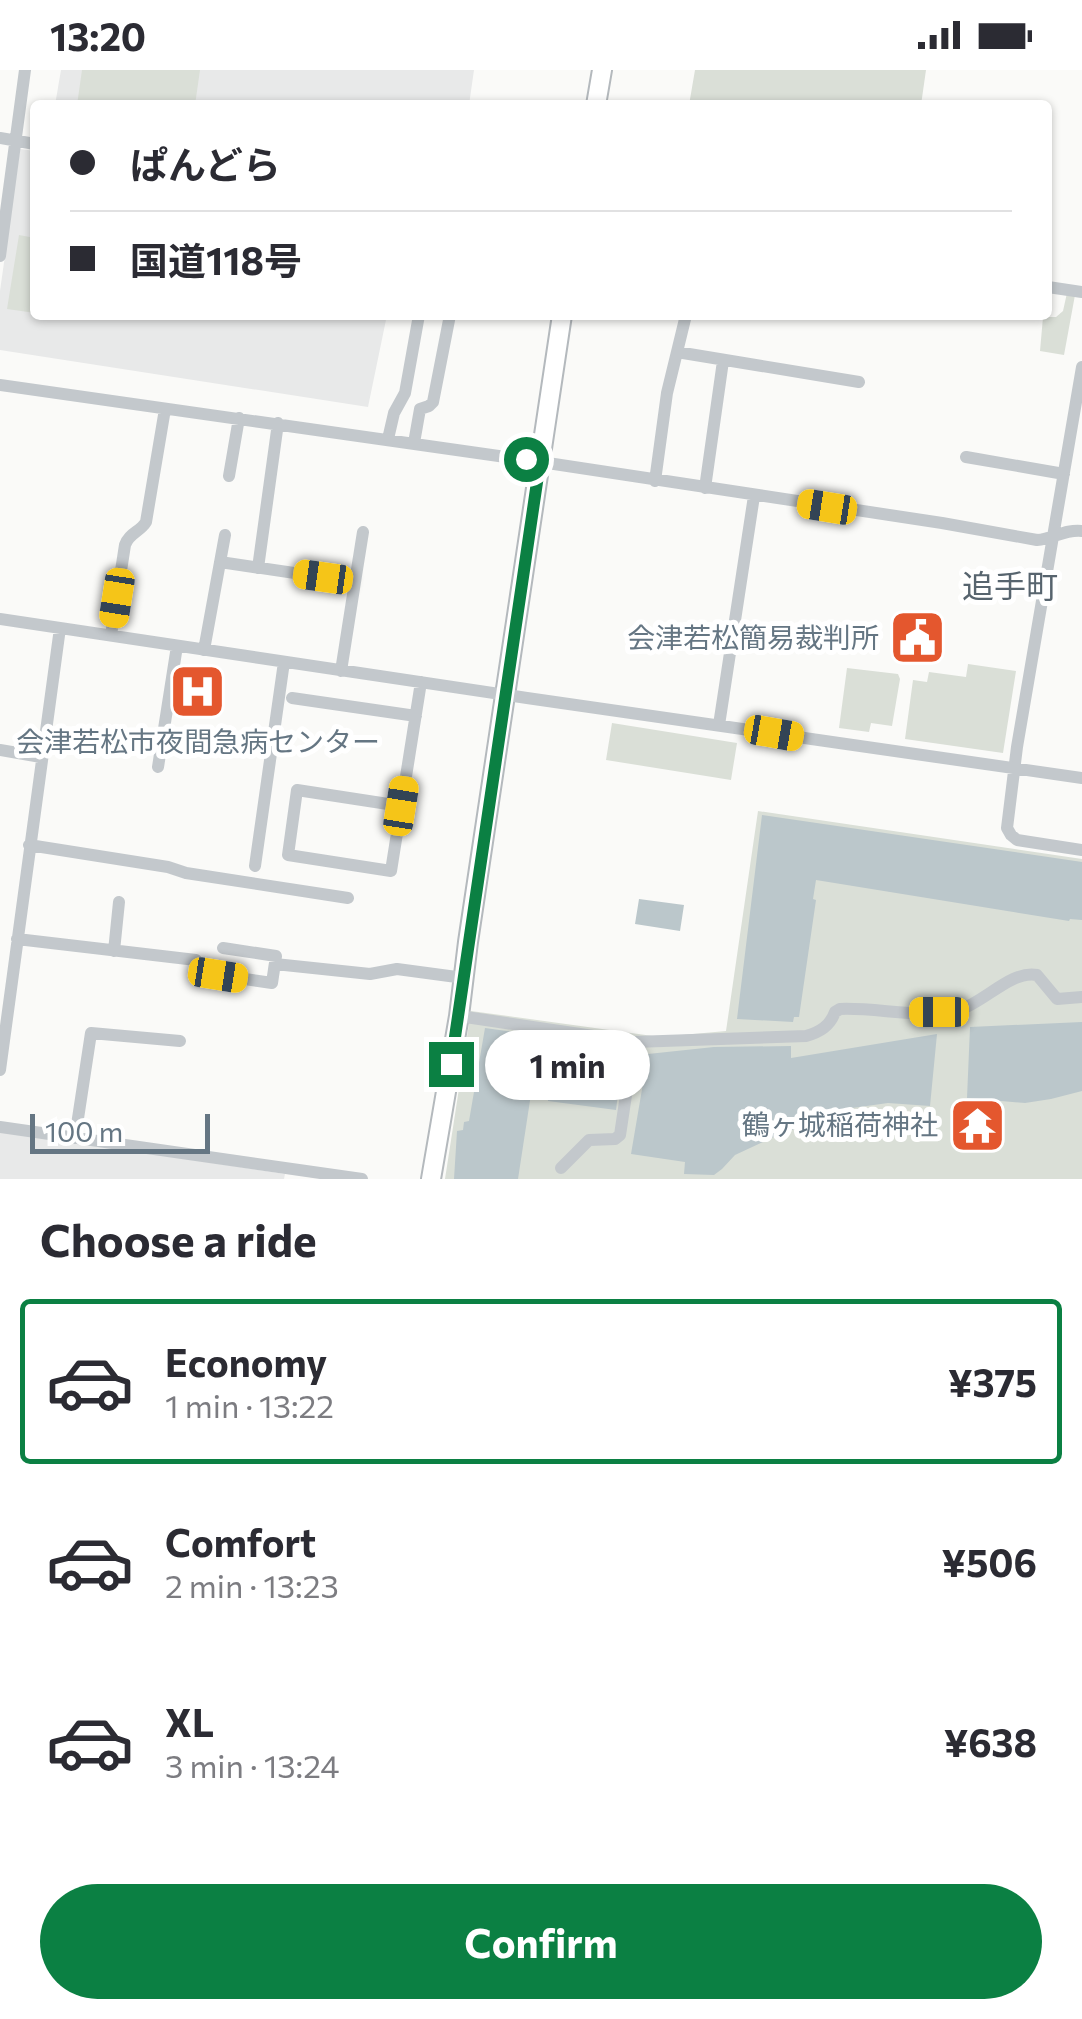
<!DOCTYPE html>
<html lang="en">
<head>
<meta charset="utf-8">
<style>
  :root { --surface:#fff; --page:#f2f2f3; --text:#2b2b33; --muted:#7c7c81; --line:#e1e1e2; --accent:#0b8043 }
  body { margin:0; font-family:Commissioner,"Noto Sans JP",sans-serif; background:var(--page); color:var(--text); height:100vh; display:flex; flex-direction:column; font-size:38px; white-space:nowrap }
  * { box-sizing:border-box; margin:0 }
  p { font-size:32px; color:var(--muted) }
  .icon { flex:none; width:55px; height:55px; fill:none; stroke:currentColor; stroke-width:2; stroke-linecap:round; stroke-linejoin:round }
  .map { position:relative; height:1109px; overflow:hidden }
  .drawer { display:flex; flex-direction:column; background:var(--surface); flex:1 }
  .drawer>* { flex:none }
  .top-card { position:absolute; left:30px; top:30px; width:1022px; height:220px; border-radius:10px; box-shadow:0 2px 8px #0004; display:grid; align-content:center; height:220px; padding:0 40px; background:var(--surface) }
  .scale { position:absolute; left:30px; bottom:25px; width:180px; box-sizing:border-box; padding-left:10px; border:5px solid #657683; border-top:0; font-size:28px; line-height:35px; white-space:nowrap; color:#657683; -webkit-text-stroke:8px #fff; paint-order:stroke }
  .end { position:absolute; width:45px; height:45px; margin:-22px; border:12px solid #0b8043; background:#fff; box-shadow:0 0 0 5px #fff }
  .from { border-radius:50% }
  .bubble { position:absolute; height:70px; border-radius:35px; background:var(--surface); box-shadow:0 2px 8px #0004; font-size:32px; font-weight:700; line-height:70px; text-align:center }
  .car { position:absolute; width:30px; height:60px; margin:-30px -15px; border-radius:12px; box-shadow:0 0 8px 2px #0007; background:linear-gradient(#f5c518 24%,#345 0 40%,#f5c518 0 76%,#345 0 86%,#f5c518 0) }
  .top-card b { display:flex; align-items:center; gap:35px; height:95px; font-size:38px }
  .top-card b+b { border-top:2px solid var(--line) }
  .top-card i { width:25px; height:25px; background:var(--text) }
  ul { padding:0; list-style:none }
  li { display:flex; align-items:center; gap:30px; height:165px; margin:0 20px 15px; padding:0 20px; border:5px solid transparent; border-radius:10px }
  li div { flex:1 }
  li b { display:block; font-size:38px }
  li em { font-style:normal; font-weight:700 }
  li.current { border-color:var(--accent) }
  li>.icon { width:90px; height:90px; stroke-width:1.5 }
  h2 { padding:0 40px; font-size:45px; line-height:120px }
  .action { display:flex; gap:20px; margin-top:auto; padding:20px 40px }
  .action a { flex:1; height:115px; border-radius:60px; background:var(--accent); color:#fff; font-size:40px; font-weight:700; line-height:115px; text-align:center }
  .status { display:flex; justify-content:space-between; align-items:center; height:70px; padding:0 50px; background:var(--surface); direction:ltr }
  .status svg { height:28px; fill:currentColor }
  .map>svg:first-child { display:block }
  .built { fill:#e8e9e9 }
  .green { fill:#dadfd7 }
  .water { fill:#bbc7cb }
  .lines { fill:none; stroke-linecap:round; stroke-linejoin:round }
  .highway-casing { stroke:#b4b9bd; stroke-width:22 }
  .minor { stroke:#c3c8cc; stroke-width:12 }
  .highway { stroke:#fff; stroke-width:18 }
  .route { stroke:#0b8043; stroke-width:12 }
  .labels { text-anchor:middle; stroke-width:10; stroke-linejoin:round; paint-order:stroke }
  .poi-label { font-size:28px; fill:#657683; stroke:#fff; text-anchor:end }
  .quarter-label { font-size:32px; fill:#57646e; stroke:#fff }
</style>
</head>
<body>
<div class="status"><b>13:20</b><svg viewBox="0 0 49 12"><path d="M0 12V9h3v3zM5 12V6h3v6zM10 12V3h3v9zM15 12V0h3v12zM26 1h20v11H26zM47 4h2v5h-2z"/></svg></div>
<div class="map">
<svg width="1082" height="1109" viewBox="0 0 1082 1109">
  <rect width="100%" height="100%" fill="#fafaf8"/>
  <path class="built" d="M 61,0 L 474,0 L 469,35 L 55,35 Z
    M 20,79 L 35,81 L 35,245 L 387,245 L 368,337 L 0,280 L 0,221 Z
    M 0,1061 L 285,1104 L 284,1109 L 0,1109 Z"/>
  <path class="green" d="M 82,0 L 200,0 L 195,35 L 77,35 Z
    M 695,0 L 926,0 L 921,35 L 689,35 Z
    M 19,165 L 35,168 L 35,243 L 7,239 Z
    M 1067,223 L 1075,225 L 1064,285 L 1040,281 L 1043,247 L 1056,247 L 1063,241 Z
    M 968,594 L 1016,601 L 1003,683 L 905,669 L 913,610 L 927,612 L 929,602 L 966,607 Z
    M 847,598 L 898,604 L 900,609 L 892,656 L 871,653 L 869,662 L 839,658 Z
    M 612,653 L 737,673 L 731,710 L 606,690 Z
    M 758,741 L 1082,789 L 1082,1109 L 445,1109 L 471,941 L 660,967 L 726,961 Z"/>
  <path class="water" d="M 762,745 L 1082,792 L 1082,850 L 1070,849 L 1069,851 L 816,810 L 813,829 L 816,830 L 799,947 L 794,947 L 793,952 L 737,949 Z
    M 639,829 L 684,835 L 680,861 L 635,854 Z
    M 1082,952 L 1082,1021 L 1051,1029 L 1025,1033 L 967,1028 L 970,957 Z
    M 485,958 L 621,977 L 623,982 L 616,1040 L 548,1031 L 548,1026 L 531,1024 L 518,1109 L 454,1109 L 457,1061 L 463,1060 L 464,1052 L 469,1051 Z
    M 937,964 L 930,1036 L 888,1033 L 852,1038 L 778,1065 L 735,1085 L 722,1099 L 714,1105 L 684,1104 L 685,1092 L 631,1084 L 648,984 L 714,977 L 791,976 L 791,988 Z"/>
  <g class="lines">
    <defs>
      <path id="highway" d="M 596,35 L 602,0
        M 431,1109 L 459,946 L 468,872 L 562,245"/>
    </defs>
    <use href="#highway" class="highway-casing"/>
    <path class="minor" d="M 0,68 L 35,74
      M 0,186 L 25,0
      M 1048,217 L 1082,222
      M 677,282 L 859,312
      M 1082,297 L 1017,677 L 1007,758 L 1011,765 L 1017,770 L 1082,780
      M 0,315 L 541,392 L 942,453 L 1037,470 C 1053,469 1065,459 1082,461
      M 388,369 L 394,343 L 405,323 L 419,245
      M 414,373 L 420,339 L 429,336 L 433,332 L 450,245
      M 966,387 L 1064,404
      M 229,406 L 239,348
      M 655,411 L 667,323 L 686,245
      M 705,418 L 723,291
      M 220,492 L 355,512 L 341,601
      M 258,498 L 278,353
      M 355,512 L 363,462
      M 0,549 L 527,628 L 1082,708
      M 111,565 L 125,475 C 129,463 140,462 146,452 L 165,339
      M 204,580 L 225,465
      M 292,628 L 416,646
      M 719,655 L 754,426
      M 0,680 L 41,687
      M 158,697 L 177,576
      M 401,736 L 297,720 L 288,785 L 391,801 L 421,612
      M 29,775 L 168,797 L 186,803 L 348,828
      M 255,796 L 284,592
      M 17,869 L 196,890
      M 114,881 L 119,832
      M 275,894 L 370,904 L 397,899 L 464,908
      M 217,905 L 272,913 L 276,886 L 223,878
      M 459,946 L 634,972 L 806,966 C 820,962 830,956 835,942 L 840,939 C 876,937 926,950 959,940 C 985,932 1011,900 1037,905 L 1057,929 L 1082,927
      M 0,1000 L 60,558
      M 0,1057 L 362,1109
      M 75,1068 L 91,963 L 180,971
      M 561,1098 L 589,1070 L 615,1069 L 620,1065 L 634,972"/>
    <use href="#highway" class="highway"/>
  </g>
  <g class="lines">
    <path class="route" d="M 451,994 L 540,392 L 526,389"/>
  </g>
  <defs>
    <symbol id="civic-square" viewBox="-11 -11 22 22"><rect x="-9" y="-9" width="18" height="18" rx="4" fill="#e4572e" stroke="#fff"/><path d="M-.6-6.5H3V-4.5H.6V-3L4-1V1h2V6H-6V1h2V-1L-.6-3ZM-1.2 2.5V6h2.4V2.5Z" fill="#fff"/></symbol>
    <symbol id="hospital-square" viewBox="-11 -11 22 22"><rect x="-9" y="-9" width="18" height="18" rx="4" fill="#e4572e" stroke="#fff"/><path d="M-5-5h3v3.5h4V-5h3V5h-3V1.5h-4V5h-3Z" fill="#fff"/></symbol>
    <symbol id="temple-square" viewBox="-11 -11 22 22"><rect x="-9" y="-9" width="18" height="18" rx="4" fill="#e4572e" stroke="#fff"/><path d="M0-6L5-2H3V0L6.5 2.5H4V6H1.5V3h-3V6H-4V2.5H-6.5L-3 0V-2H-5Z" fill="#fff"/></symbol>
  </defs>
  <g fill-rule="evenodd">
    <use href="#civic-square" x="886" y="536" width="63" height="63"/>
    <use href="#hospital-square" x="166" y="590" width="63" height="63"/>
    <use href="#temple-square" x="946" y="1024" width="63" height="63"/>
  </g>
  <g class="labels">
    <g class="poi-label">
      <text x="879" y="578">会津若松簡易裁判所</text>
      <text x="198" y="682" text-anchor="middle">会津若松市夜間急病センター</text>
      <text x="938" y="1065">鶴ヶ城稲荷神社</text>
    </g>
    <g class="quarter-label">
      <text x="1010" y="528">追手町</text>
    </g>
  </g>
</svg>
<div class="scale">100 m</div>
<i class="end from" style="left:526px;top:389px"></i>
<i class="end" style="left:451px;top:994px"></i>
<div class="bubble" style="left:485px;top:960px;width:165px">1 min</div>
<i class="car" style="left:827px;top:437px;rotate:279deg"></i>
<i class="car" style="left:323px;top:507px;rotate:278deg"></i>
<i class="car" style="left:117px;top:528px;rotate:189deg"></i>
<i class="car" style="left:774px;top:663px;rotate:100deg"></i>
<i class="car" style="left:401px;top:736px;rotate:9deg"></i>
<i class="car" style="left:218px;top:905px;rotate:99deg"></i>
<i class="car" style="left:939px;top:942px;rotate:270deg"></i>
<div class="top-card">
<b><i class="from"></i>ぱんどら</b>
<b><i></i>国道118号</b>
</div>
</div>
<section class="drawer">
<h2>Choose a ride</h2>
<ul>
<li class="current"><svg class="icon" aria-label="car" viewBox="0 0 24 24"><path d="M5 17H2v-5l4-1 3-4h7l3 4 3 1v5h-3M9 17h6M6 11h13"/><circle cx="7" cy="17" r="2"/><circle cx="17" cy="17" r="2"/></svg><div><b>Economy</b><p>1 min · 13:22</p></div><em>¥375</em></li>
<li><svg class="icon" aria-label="car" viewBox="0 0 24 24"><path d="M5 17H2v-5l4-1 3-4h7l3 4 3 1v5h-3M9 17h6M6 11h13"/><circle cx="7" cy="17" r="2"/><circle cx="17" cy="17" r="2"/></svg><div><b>Comfort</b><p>2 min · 13:23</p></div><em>¥506</em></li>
<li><svg class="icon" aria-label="car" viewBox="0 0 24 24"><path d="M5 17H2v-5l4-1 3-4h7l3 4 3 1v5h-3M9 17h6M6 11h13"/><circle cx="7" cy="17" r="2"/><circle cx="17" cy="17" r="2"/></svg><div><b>XL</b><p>3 min · 13:24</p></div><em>¥638</em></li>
</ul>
<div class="action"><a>Confirm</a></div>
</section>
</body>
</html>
